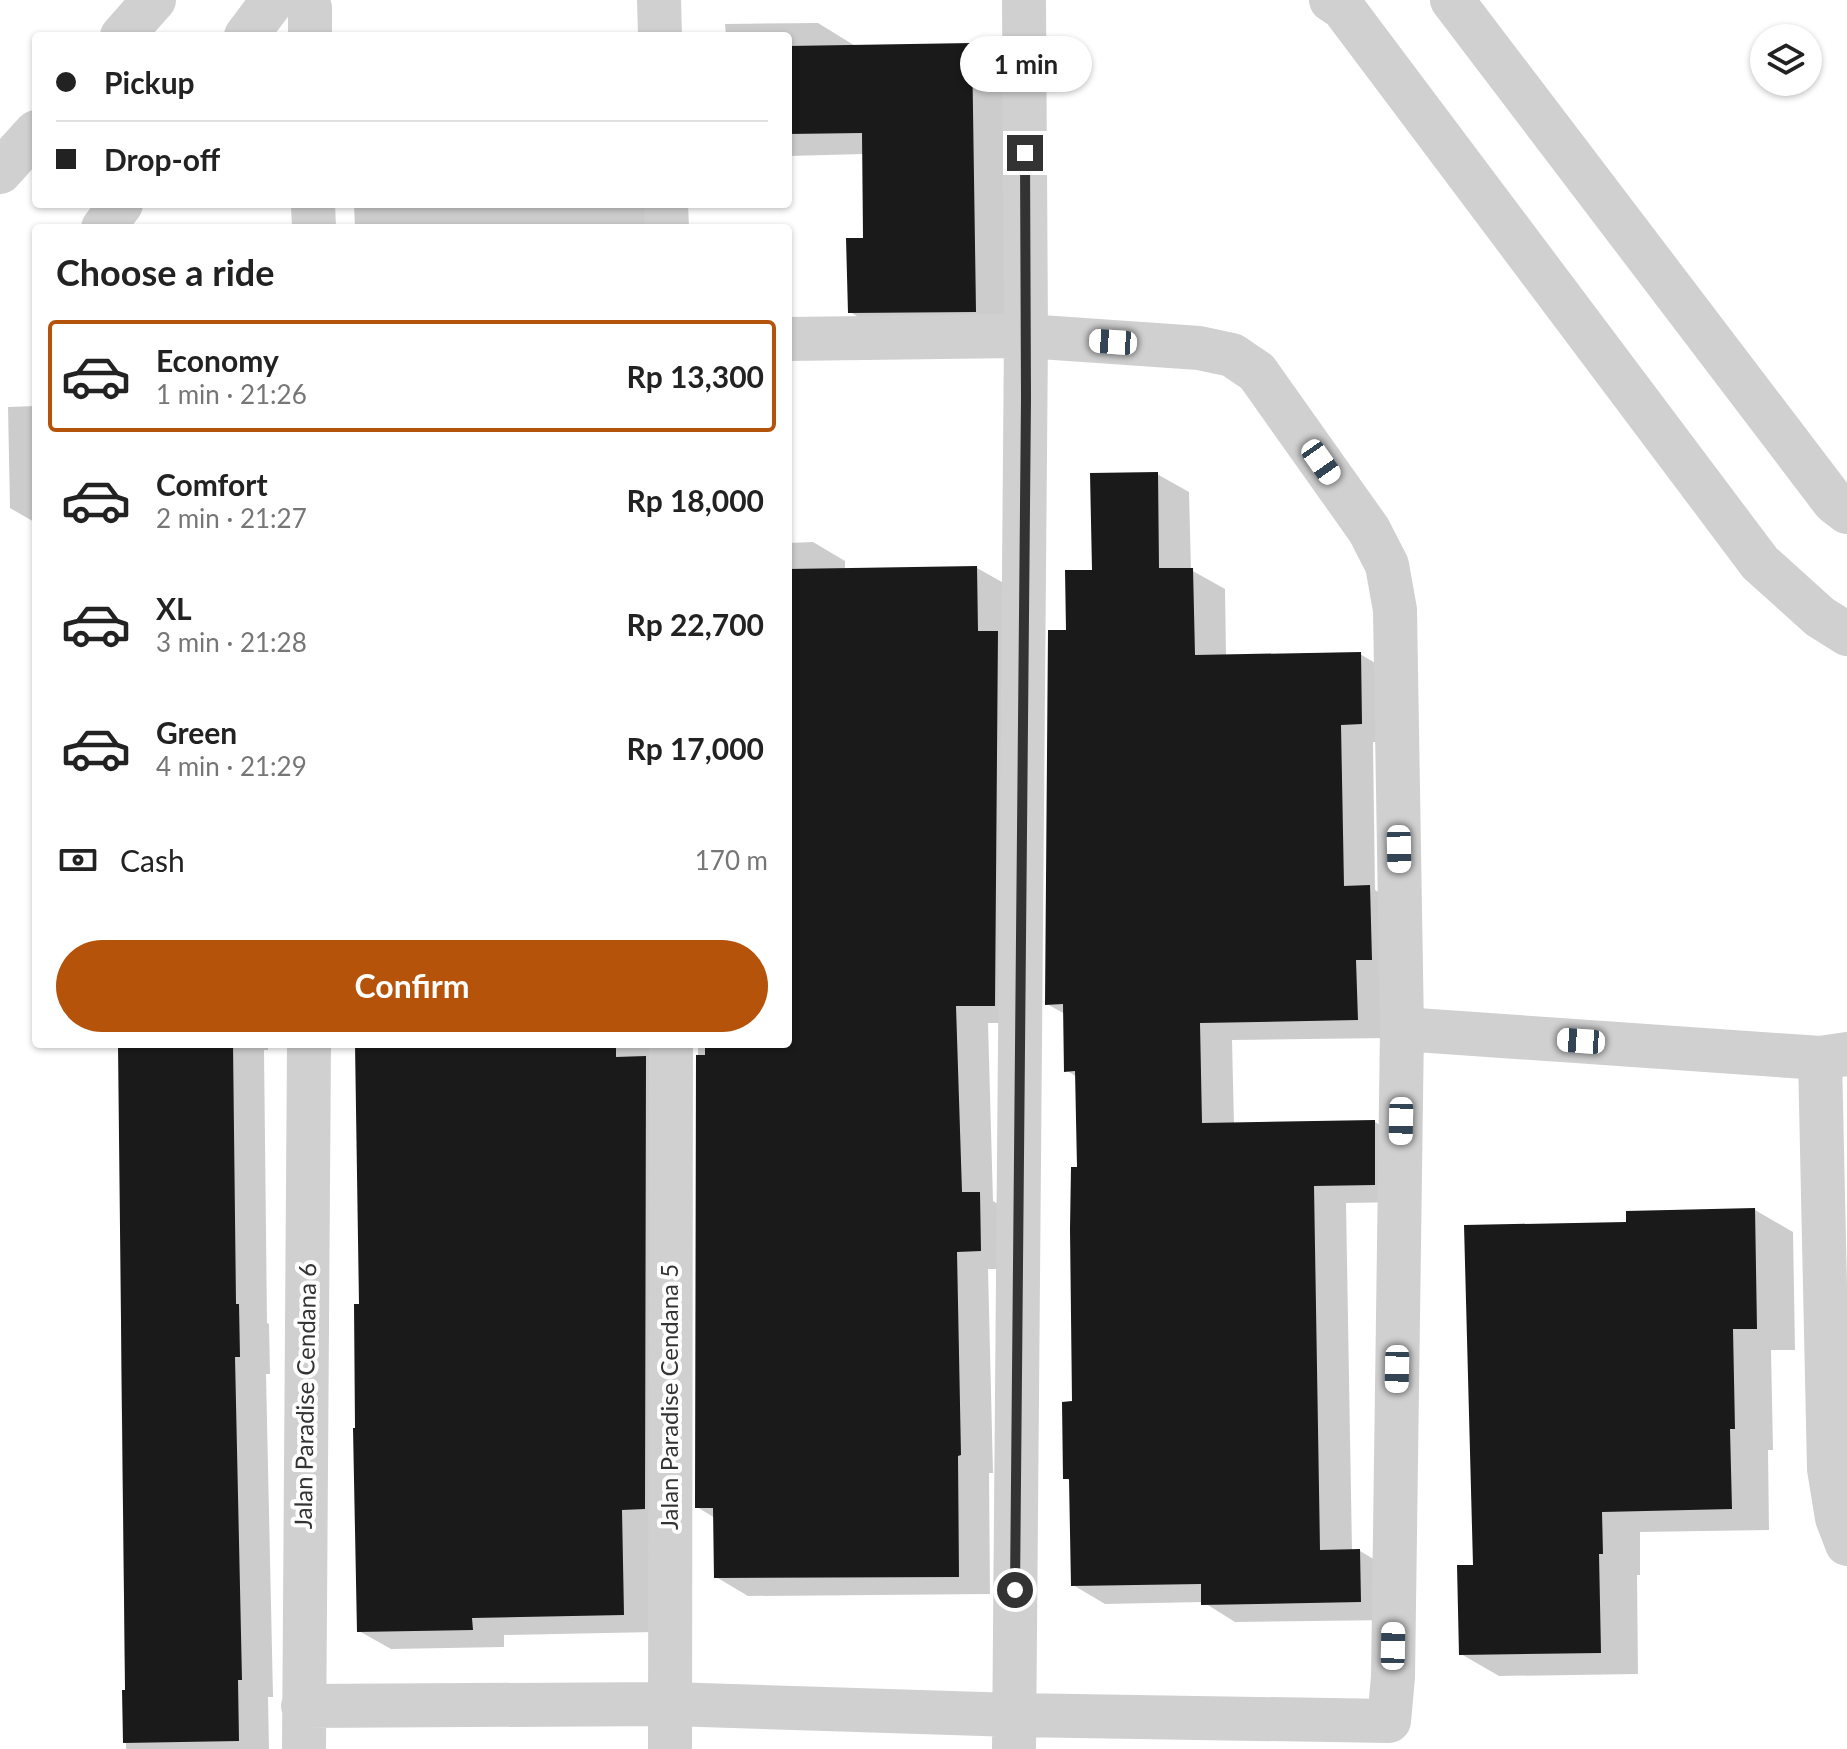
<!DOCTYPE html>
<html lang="en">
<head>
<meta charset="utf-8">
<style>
  :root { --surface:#fff; --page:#f2f2f2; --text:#222; --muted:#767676; --line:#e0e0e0; --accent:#b45309 }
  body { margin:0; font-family:Lato,sans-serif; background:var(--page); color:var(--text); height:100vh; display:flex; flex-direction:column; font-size:30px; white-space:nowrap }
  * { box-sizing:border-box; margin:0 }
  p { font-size:26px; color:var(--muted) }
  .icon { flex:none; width:44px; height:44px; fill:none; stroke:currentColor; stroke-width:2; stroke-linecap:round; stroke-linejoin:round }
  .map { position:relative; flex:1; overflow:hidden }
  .panel { position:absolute; left:32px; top:224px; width:760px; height:824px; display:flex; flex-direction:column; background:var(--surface); border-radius:8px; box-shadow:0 2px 6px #0004 }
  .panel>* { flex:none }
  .hud { position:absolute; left:32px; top:32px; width:760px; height:176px; border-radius:8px; box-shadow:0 2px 6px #0004; display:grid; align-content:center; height:176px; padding:0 24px; background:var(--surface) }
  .fabs { position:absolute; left:1750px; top:24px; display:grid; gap:16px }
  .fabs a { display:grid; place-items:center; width:72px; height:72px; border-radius:50%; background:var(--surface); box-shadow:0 2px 6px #0004; font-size:40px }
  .end { position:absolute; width:36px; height:36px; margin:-18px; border:10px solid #333; background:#fff; box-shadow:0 0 0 4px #fff }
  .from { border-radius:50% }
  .bubble { position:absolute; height:56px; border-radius:28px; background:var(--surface); box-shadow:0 2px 6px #0004; font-size:26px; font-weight:700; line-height:56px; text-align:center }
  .car { position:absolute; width:24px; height:48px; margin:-24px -12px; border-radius:10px; box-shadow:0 0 6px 2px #0007; background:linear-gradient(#fff 24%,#345 0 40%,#fff 0 76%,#345 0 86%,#fff 0) }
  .hud b { display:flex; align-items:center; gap:28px; height:76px; font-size:30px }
  .hud b+b { border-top:2px solid var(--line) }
  .hud i { width:20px; height:20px; background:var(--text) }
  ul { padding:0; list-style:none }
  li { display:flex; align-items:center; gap:24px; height:112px; margin:0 16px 12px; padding:0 8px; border:4px solid transparent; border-radius:8px }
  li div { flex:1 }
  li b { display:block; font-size:30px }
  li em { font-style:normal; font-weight:700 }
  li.selected { border-color:var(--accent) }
  li>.icon { width:72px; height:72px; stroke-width:1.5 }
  h2 { padding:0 24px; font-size:36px; line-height:96px }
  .pay { display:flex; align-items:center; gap:20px; height:88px; padding:0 24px; font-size:30px }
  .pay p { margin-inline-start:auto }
  .cta { display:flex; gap:16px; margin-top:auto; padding:16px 24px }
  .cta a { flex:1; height:92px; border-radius:48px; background:var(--accent); color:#fff; font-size:32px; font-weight:700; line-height:92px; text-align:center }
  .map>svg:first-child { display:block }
  .shadow { fill:#0003 }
  .building { fill:#1a1a1a }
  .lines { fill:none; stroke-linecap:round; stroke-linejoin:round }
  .street { stroke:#d0d0d0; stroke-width:44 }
  .route { stroke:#333; stroke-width:10 }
  .labels { text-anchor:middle; stroke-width:8; stroke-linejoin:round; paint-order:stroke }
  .street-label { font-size:24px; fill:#333; stroke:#fff }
</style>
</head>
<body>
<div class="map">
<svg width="1847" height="1749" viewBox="0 0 1847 1749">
  <rect width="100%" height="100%" fill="#fff"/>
  <path class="shadow" d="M 818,23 L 857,47 L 971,45 L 1010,67 L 1013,333 L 888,334 L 850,312 L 866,240 L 864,154 L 788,156 L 788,36 L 726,36 L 725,24 Z
    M 465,35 L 468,36 L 384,36 Z
    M 354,204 L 651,204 L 651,228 L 355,228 Z
    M 36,406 L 36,523 L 10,508 L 8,407 Z
    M 1157,474 L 1189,492 L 1191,570 L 1225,589 L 1226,656 L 1360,654 L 1392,673 L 1394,742 L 1373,742 L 1375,890 L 1402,906 L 1389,1038 L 1232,1040 L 1234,1125 L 1375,1122 L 1407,1141 L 1407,1202 L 1346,1203 L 1352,1551 L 1360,1551 L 1392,1570 L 1393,1620 L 1235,1622 L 1203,1602 L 1105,1604 L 1073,1585 L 1071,1481 L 1065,1478 L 1074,1403 L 1079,1169 L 1077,1077 L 1066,1070 L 1065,1014 L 1047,1004 L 1068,632 L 1094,572 Z
    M 813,542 L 845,561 L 845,570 L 977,568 L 1009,586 L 1027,1023 L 988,1023 L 993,1201 L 1011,1212 L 1012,1269 L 988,1269 L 993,1473 L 989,1473 L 990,1594 L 748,1596 L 716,1577 L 715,1518 L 697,1507 L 698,1044 L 788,1044 L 788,543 Z
    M 121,1044 L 268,1044 L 268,1050 L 264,1050 L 267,1323 L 269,1324 L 270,1374 L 266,1374 L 273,1697 L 268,1697 L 269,1749 L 126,1749 L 121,1367 Z
    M 356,1044 L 687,1044 L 655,1632 L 504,1635 L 504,1647 L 391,1649 L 359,1631 L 358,1430 L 361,1306 Z
    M 1755,1210 L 1793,1232 L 1795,1350 L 1771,1350 L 1773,1450 L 1768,1450 L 1769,1530 L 1640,1532 L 1640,1575 L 1637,1575 L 1638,1674 L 1499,1676 L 1461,1654 L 1475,1567 L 1628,1224 Z"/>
  <path class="building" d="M 972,43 L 976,312 L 848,313 L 846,238 L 863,238 L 862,133 L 788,134 L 788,46 Z
    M 1158,472 L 1159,568 L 1193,568 L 1195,655 L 1361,652 L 1362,724 L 1341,725 L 1344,886 L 1370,885 L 1372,960 L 1356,960 L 1358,1020 L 1200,1023 L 1202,1123 L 1375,1120 L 1375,1185 L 1314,1186 L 1320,1550 L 1360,1549 L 1361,1602 L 1201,1605 L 1201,1584 L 1071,1586 L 1069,1479 L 1063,1479 L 1062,1402 L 1072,1401 L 1070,1229 L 1071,1167 L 1077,1167 L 1075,1071 L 1064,1072 L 1063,1004 L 1045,1005 L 1048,630 L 1066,630 L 1065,570 L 1092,570 L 1090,473 Z
    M 977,566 L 978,631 L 998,631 L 995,1006 L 956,1006 L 962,1192 L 980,1192 L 981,1251 L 957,1252 L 961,1455 L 958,1456 L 959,1577 L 714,1578 L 713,1508 L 695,1508 L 696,1055 L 705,1055 L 705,1044 L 788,1044 L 788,569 Z
    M 118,1044 L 233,1044 L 236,1304 L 239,1304 L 240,1357 L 235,1357 L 242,1680 L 238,1680 L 239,1741 L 123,1743 L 122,1690 L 125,1690 Z
    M 355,1044 L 616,1044 L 616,1057 L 646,1056 L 645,1509 L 622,1510 L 624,1615 L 472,1618 L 473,1630 L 357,1632 L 353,1428 L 355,1428 L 354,1304 L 359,1304 Z
    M 1755,1208 L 1757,1329 L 1733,1329 L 1735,1429 L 1730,1429 L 1732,1509 L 1602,1512 L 1603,1554 L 1599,1554 L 1601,1653 L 1459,1655 L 1457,1565 L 1473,1565 L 1464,1225 L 1626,1222 L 1626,1211 Z"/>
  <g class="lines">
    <path class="street" d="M 302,0 L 310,8 L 310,36
      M 659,0 L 660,36
      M 1331,0 L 1343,8 L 1760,563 L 1820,617 L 1847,634
      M 1452,0 L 1834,502 L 1847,512
      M 122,36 L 154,0
      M 246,36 L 273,0
      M 0,172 L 36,132
      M 313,204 L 314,228
      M 666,204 L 667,228
      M 103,228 L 121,204
      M 1402,1029 L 1820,1058 L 1847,1054
      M 1820,1058 L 1829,1469 L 1837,1518 L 1847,1544
      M 303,1706 L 670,1704 L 1014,1715 L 1389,1721 L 1393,1677 L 1402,1029 L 1395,610 L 1387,565 L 1369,530 L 1257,372 L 1232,355 L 1199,348 L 1026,336 L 788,339
      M 304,1749 L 309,1044
      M 670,1749 L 671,1044
      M 1014,1749 L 1026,336 L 1024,0"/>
  </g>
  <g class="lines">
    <path class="route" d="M 1015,1590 L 1026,398 L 1025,153"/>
  </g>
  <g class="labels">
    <g class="street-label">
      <text transform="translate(306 1396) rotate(-89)" y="8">Jalan Paradise Cendana 6</text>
      <text transform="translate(670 1397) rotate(-90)" y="8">Jalan Paradise Cendana 5</text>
    </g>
  </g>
</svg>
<div class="fabs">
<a><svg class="icon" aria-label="layers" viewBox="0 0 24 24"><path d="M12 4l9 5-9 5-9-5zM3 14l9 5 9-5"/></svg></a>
</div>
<i class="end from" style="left:1015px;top:1590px"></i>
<i class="end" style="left:1025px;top:153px"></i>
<div class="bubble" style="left:960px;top:36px;width:132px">1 min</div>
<i class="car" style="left:1113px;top:342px;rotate:274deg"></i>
<i class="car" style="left:1321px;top:462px;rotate:145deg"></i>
<i class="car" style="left:1399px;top:849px;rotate:179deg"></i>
<i class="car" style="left:1581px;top:1041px;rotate:274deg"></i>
<i class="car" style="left:1401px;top:1121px;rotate:181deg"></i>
<i class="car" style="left:1397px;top:1369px;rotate:181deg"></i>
<i class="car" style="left:1393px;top:1646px;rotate:1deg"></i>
<div class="hud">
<b><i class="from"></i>Pickup</b>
<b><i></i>Drop-off</b>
</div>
<section class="panel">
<h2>Choose a ride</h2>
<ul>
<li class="selected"><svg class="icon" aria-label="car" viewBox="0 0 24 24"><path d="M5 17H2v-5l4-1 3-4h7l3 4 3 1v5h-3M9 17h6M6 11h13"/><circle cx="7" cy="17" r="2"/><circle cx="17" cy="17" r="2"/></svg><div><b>Economy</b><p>1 min · 21:26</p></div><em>Rp 13,300</em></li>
<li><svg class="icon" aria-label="car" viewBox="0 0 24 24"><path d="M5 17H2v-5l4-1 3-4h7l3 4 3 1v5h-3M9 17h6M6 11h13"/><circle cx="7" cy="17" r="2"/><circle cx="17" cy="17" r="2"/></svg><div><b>Comfort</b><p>2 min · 21:27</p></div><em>Rp 18,000</em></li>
<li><svg class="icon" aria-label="car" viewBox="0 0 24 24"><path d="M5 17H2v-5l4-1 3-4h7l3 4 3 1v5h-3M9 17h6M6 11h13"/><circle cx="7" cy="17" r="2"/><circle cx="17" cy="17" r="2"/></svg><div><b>XL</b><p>3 min · 21:28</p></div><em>Rp 22,700</em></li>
<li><svg class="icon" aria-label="car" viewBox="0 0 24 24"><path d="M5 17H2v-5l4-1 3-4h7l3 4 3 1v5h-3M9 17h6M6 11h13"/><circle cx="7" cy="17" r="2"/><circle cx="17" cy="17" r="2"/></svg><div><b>Green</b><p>4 min · 21:29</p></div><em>Rp 17,000</em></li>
</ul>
<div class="pay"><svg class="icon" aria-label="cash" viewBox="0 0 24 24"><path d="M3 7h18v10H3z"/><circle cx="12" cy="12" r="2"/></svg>Cash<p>170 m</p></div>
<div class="cta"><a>Confirm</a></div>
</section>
</div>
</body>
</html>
